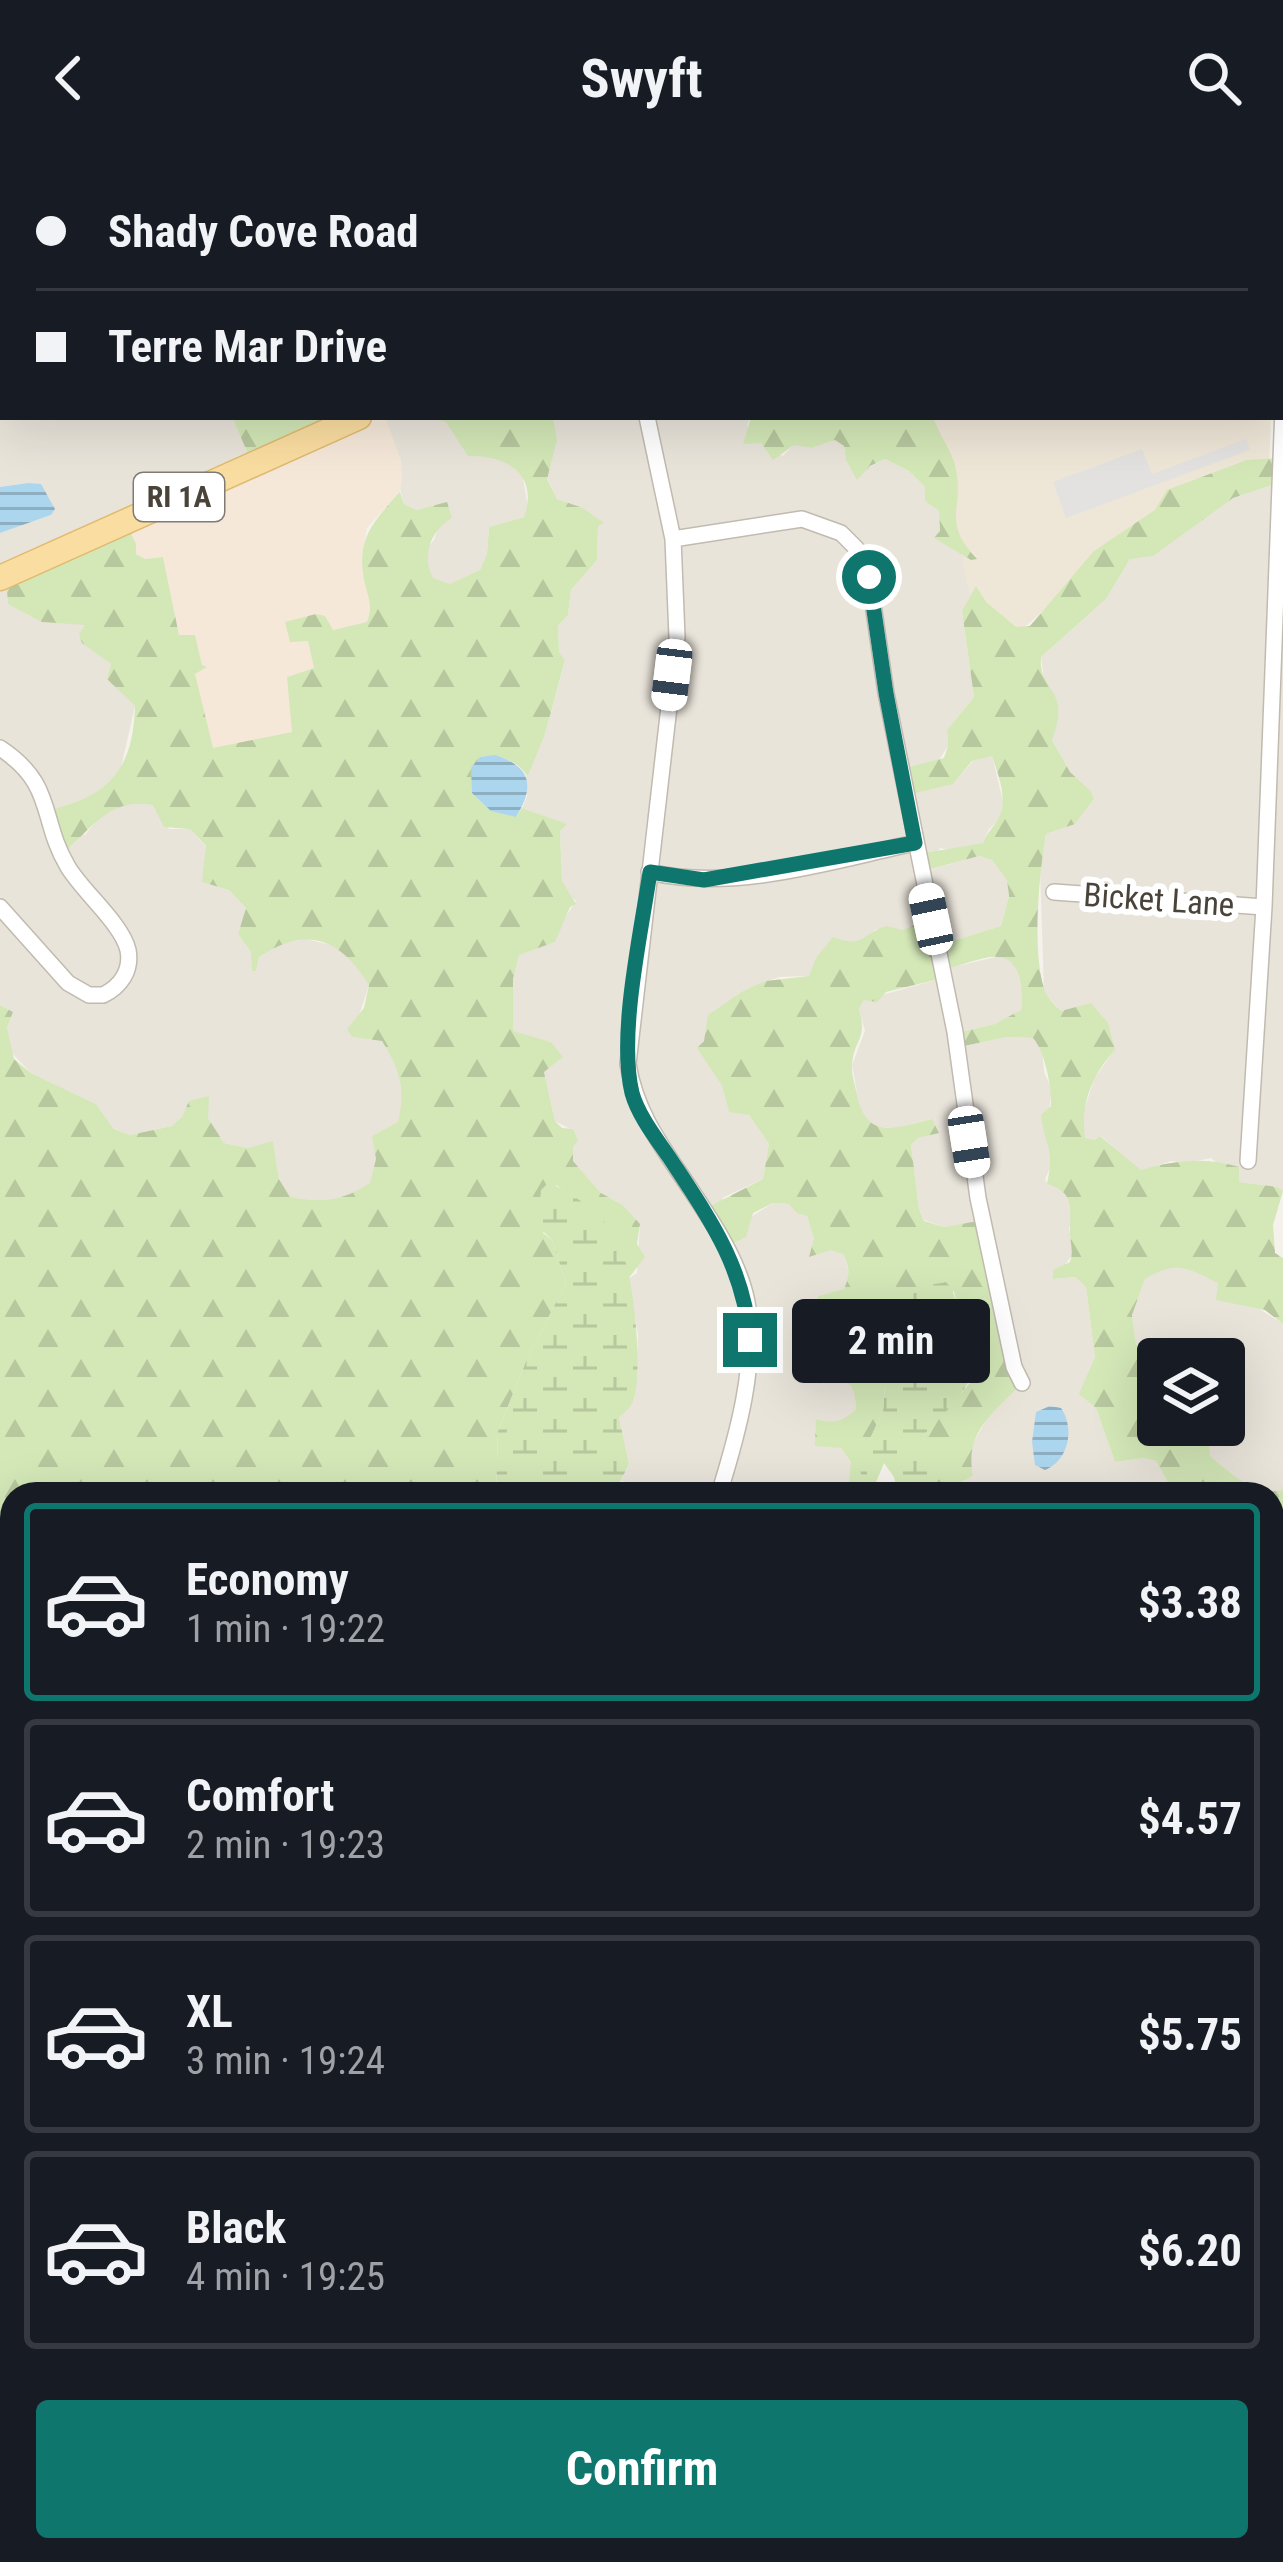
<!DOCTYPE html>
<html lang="en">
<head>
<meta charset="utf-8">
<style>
  :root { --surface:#171b24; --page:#242831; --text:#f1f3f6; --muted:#9ea1a6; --line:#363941; --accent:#0f766e }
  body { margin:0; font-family:"Roboto Condensed",sans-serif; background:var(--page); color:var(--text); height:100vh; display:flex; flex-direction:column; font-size:45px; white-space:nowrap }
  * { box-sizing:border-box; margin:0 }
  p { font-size:39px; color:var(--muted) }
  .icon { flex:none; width:66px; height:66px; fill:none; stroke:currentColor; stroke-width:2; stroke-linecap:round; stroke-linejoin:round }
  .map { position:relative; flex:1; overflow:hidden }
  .panel { position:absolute; left:0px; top:1326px; width:1284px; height:1080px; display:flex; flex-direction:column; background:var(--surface); border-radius:36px 36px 0 0; box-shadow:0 12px 48px #0002 }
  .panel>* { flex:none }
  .banner { position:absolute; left:0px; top:0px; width:1284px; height:264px; box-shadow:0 12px 48px #0002; display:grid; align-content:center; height:264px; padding:0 36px; background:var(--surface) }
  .tools { position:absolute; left:1137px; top:1182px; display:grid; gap:24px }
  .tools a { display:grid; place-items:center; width:108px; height:108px; border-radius:12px; background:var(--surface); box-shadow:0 12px 48px #0002; font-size:60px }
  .end { position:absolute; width:54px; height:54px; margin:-27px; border:15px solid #0f766e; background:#fff; box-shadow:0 0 0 6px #fff }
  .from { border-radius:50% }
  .bubble { position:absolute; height:84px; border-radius:12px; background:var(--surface); box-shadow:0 12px 48px #0002; font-size:39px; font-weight:700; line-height:84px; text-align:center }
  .car { position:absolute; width:36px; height:72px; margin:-36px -18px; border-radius:15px; box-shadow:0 0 9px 3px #0007; background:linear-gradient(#fff 24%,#345 0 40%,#fff 0 76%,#345 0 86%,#fff 0) }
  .banner b { display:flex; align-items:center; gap:42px; height:114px; font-size:45px }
  .banner b+b { border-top:3px solid var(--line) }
  .banner i { width:30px; height:30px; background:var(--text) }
  ul { padding:21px 0 0; list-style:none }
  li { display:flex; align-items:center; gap:36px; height:198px; margin:0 24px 18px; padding:0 12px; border:6px solid var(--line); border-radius:12px }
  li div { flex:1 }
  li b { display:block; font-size:45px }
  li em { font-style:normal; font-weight:700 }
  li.active { border-color:var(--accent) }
  li>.icon { width:108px; height:108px; stroke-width:1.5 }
  .primary-button { display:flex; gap:24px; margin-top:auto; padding:24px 36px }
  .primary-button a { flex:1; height:138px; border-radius:12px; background:var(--accent); color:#fff; font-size:48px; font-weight:700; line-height:138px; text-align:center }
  header { display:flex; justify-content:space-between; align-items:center; height:156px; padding:0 36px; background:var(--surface); font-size:54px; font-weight:700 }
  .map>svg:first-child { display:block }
  .residential { fill:#e9e4da }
  .commercial { fill:#f5e8d9 }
  .education { fill:#eee6d7 }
  .forest { fill:url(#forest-firs) }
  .wetland { fill:url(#wetland-marsh) }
  .parking { fill:#e4e2e0 }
  .water { fill:url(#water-rules) }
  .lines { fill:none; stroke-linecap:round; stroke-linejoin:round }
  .minor-casing { stroke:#c1baaf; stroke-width:18 }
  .primary-casing { stroke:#e0ba70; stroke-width:27 }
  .minor { stroke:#fff; stroke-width:15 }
  .primary { stroke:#fadda0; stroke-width:24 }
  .route { stroke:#0f766e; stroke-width:15 }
  .labels { text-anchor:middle; stroke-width:12; stroke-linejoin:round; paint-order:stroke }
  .shield { fill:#fff; stroke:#807b75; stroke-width:3 }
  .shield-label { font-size:30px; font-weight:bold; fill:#4a433a }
  .street-label { font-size:33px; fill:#4a433a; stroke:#fff }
</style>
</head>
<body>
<header><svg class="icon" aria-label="back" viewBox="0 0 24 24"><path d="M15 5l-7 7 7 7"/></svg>Swyft<svg class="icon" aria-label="search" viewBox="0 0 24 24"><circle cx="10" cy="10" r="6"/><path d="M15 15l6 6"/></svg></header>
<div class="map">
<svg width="1283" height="2406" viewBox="0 0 1283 2406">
  <defs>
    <pattern id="forest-firs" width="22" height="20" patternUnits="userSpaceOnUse" patternTransform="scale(3)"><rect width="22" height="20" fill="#d3e7b7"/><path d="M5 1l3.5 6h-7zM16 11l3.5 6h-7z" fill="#b7c79e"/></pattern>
    <pattern id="wetland-marsh" width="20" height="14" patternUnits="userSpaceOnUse" patternTransform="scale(3)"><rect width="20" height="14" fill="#d3e7b7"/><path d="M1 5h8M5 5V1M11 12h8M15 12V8" fill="none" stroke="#b7c79e"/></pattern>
    <pattern id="water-rules" width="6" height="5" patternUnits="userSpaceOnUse" patternTransform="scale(3)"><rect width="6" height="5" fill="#acd6ee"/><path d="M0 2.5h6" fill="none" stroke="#8eafc2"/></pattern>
  </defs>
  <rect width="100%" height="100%" fill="#f5f2ec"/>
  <path class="residential" d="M 296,0 L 819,0 L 820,3 L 295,3 Z
    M 0,53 L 3,53 L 3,261 L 232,261 L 252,307 L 42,466 L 86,468 L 111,508 L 108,523 L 135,550 L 120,616 L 111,627 L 81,646 L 84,680 L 107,652 L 136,646 L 154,649 L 169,673 L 190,673 L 206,691 L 229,734 L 246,752 L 238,778 L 251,796 L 256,815 L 259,801 L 279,788 L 306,783 L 331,789 L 353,803 L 369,829 L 352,881 L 382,885 L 401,915 L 404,942 L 399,966 L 373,980 L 376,1003 L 371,1027 L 348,1042 L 316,1047 L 291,1041 L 279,1023 L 273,986 L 248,992 L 224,987 L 208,962 L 182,962 L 172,970 L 130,979 L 114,973 L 96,948 L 31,917 L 11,896 L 7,872 L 13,856 L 0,849 L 0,377 L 51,359 L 28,327 L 0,331 Z
    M 1283,179 L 1283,1035 L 1278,1031 L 1239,1026 L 1211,1002 L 1187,1007 L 1171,1005 L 1141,1015 L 1101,980 L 1095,984 L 1084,982 L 1082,961 L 1094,923 L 1114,894 L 1061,855 L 1044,837 L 1040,713 L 1046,678 L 1075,668 L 1094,643 L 1091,635 L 1070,616 L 1052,584 L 1041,501 L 1106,443 L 1130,403 L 1233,342 L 1276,328 Z
    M 385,261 L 429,261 L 446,265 L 490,299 L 517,311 L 523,322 L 528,352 L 524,361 L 489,371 L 487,398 L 480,414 L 465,424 L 450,428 L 432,422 L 428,415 L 427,392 L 434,384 L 447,347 L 417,354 L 404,348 L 399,329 L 400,304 Z
    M 553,261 L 750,261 L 747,270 L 761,287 L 783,300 L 794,288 L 812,292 L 835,284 L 844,290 L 846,304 L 856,318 L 885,303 L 909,315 L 925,331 L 925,345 L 939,355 L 940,375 L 971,404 L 973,441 L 962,455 L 974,541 L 947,574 L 948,590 L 939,604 L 953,628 L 973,605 L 992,599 L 1003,646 L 999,664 L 989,673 L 983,687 L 950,694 L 940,692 L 924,715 L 979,700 L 992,704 L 1007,723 L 1009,740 L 1001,770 L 939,789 L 931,763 L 902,774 L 876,773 L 863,785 L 848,787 L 833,782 L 817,802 L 810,820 L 779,821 L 743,835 L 698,892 L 722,930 L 729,955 L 749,959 L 769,988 L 763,1023 L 722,1042 L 749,1062 L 773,1047 L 789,1048 L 807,1060 L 814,1083 L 843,1098 L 847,1106 L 849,1122 L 845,1133 L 818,1140 L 818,1185 L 802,1195 L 850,1226 L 855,1234 L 856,1253 L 844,1265 L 828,1267 L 830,1288 L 841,1292 L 851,1306 L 852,1318 L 849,1326 L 832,1338 L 646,1338 L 641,1329 L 621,1325 L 629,1308 L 619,1261 L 635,1241 L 638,1178 L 628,1123 L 637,1117 L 640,1068 L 623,1049 L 601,1037 L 573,1005 L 570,973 L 555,965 L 544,916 L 560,903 L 551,886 L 513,876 L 513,823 L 519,798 L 555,786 L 557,774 L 576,745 L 567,738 L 562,725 L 560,675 L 566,668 L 522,652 L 527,640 L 526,621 L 545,578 L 565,505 L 559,496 L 558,470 L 568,459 L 571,434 L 597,404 L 598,370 L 583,352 L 557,343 L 547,322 L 556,284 Z
    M 1000,800 L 1009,801 L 1016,808 L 1024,842 L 1021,854 L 996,868 L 957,877 L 959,891 L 1007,881 L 1034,882 L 1042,891 L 1044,916 L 1052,934 L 1046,974 L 1053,1006 L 1045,1023 L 1047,1028 L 1061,1032 L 1072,1046 L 1074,1061 L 1069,1072 L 1073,1098 L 1054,1123 L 1075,1121 L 1086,1131 L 1095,1201 L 1080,1238 L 1096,1252 L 1115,1306 L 1144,1302 L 1156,1305 L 1174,1338 L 945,1338 L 985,1266 L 984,1065 L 944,1071 L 924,1064 L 919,1053 L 911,989 L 918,982 L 938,977 L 931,963 L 896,972 L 875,971 L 861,959 L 852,909 L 865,875 L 859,853 L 864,844 L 943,822 L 945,813 Z
    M 1165,1111 L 1188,1112 L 1219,1127 L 1283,1168 L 1283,1334 L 1271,1337 L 1236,1322 L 1209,1300 L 1207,1269 L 1224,1269 L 1224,1203 L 1158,1203 L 1136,1188 L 1132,1159 L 1145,1123 Z"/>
  <path class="commercial" d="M 358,261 L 385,261 L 401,304 L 402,322 L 400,336 L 367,372 L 362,399 L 372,455 L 367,467 L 332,474 L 308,485 L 314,512 L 287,521 L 293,576 L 213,593 L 196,531 L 195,517 L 202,510 L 195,480 L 179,479 L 163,401 L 145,403 L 136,398 L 125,365 Z"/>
  <path class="education" d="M 933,261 L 1271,261 L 1269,316 L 1162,350 L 984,507 Z"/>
  <path class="forest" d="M 0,0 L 296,0 L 3,3 L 0,53 Z
    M 954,0 L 1185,0 L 955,3 Z
    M 232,261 L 358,261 L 252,307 Z
    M 429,261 L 553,261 L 557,284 L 547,323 L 557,343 L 583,352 L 604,367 L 598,370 L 597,404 L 571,434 L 568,459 L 558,470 L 559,496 L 565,504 L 545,578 L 529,617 L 527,620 C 517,603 498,599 480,601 L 516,661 L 522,652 L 567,668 L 560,675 L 562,725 L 576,748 L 570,751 L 555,786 L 519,799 L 513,823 L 513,875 L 551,886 L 563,901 L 544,916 L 555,965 L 562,972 L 573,973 L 578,985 L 573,990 L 573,1005 L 601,1037 L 623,1049 L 640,1068 L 637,1088 L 645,1101 L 628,1123 L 615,1080 L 587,1051 L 556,1029 L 543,1077 L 552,1084 L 566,1127 L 527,1203 L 498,1275 L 496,1338 L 12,1338 L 12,2394 L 875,2394 L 876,2406 L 0,2406 L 0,849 L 13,856 L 7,872 L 14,903 L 31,917 L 96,948 L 114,973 L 130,979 L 172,970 L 182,961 L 189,945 L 209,940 L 208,962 L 224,987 L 248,992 L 273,985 L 279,1023 L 291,1041 C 323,1048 344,1044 370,1027 L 376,1003 L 372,980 L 398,966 C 406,932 400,914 382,885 L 352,881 L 347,873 L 364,852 L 369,829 C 340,782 307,769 259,801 L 256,815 L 252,815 L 251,796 L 238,778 L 246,752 L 229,734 L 202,726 L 206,690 L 190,673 L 164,671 L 153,649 C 108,641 93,673 61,698 L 46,655 C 107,641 133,616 135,550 L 107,523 L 111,508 L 82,487 L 79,478 L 85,469 L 42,466 L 8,448 L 6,420 L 125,365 L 136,388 L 136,398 L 145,403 L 163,401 L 179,479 L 195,479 L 202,509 L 207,511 L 195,518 L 213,592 L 292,576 L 287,521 L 314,512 L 308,485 L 290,486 L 285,466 L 316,458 L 325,460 L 333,474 L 367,466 C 373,451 369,444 365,428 C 356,386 369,371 396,340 L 400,336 L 404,348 L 417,354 L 447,346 L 452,362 C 431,374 421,400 433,422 L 450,428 L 480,414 L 487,398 L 489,371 L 524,361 C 539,318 507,299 468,300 L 446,266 Z
    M 751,261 L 933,261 C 939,279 953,296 956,314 C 964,354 941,365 977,403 L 971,404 L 934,382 L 940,375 L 939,355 L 925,345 L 925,331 L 909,315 L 885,303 L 870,310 L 857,324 L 846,304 L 844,290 L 835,284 L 812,292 L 794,289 L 773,304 L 761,287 L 743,288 Z
    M 1278,302 L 1276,328 L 1233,342 L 1153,400 L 1130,403 L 1106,443 L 1041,501 C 1038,537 1072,530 1052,584 L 1070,616 L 1091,635 L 1094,643 L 1075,668 L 1046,678 C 1039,717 1032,795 1044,832 C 1046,841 1054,848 1061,855 L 1091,847 L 1108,867 L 1115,894 C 1092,918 1080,949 1085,982 L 1095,984 L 1100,980 L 1141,1014 C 1175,1004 1206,1001 1239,1011 L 1239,1026 L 1278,1031 L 1283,1035 L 1273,1069 L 1275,1097 L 1283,1102 L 1283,1168 L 1265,1154 L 1216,1144 L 1218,1127 C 1187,1112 1177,1104 1145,1123 L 1132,1159 L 1136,1188 L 1158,1203 L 1158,1269 L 1207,1269 L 1210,1300 C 1230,1317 1255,1340 1283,1334 L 1283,1459 L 1272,1454 L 1272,1338 L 1174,1338 L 1156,1305 L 1144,1302 L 1115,1306 L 1096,1252 L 1079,1238 L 1095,1201 L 1086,1131 L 1075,1121 L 1053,1123 L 1053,1114 L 1070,1106 C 1074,1094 1070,1088 1070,1076 C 1070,1052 1075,1036 1047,1028 C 1055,991 1045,992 1041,959 L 1051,950 C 1052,932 1045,895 1033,882 L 1007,881 L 959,891 L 957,877 L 995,868 L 1021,854 C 1023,843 1022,836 1020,824 C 1011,784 976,806 946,813 L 943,822 L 886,836 L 877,846 L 864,844 L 859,853 C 868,884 854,882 852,909 C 851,917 855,929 857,938 C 866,985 895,972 932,963 L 939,977 L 918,982 L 911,989 L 919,1053 L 924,1065 L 944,1071 L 984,1064 L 1023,1226 C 994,1257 964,1275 973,1320 L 947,1332 L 945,1338 L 929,1335 L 924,1279 L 971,1226 L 973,1181 L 960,1161 L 954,1135 L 888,1177 L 895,1206 L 885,1229 L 883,1255 L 869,1285 L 858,1338 L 832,1338 L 849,1326 L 851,1306 L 841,1292 L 815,1290 L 816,1263 C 834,1269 843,1265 856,1253 C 855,1225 846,1219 819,1228 C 821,1208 821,1201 801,1195 L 818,1185 L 818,1140 L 844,1133 C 850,1120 850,1110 843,1098 L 831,1094 L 809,1101 L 814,1083 L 807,1060 L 797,1057 L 789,1048 L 773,1047 L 753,1057 L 746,1081 L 722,1092 L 699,1056 L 763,1023 L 769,988 L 749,959 L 729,956 L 722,930 L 697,892 L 704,885 L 708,859 L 743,835 L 766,825 L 809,820 L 816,802 L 833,781 C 864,793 861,778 886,770 L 902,774 L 931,763 L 939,789 L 1001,770 L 1009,740 L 1007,724 L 992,704 L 979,700 L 923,715 L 919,698 L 983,687 C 987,676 995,670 999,661 C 1008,642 998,618 992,600 L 972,605 L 953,628 L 907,639 L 901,613 L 944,602 L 948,590 L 947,574 L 974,541 L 962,455 L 976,430 L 986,446 L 1016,471 L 1030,470 L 1094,395 L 1155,354 L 1167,334 L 1247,304 Z
    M 947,2394 L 1047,2394 L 1049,2406 L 940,2406 Z"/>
  <path class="wetland" d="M 548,1027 C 572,1035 601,1059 615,1080 C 634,1108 642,1205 635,1239 C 633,1249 626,1256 619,1261 L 629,1308 L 614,1338 L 496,1337 L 498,1275 L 527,1203 L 566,1127 L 552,1084 L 538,1070 L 541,1034 Z
    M 946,1126 C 957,1138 955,1149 961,1162 C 963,1168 969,1173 971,1179 C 989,1220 948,1252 924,1279 L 931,1338 L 898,1338 L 894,1321 L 884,1307 L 871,1338 L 858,1338 L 861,1318 L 856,1298 L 869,1285 L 883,1255 L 885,1229 L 895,1206 L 888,1177 L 892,1162 L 919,1131 Z
    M 875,2394 L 947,2394 L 940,2406 L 876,2406 Z"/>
  <path class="parking" d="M 1246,283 L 1250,294 L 1066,362 L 1053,326 L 1142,293 L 1152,318 Z"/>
  <path class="water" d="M 28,327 L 41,328 L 55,353 L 51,359 L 0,377 L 0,331 Z
    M 495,599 C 530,610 536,629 516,661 L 491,655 L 472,637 L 471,612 L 480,601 Z
    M 1050,1250 L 1061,1252 C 1075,1272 1069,1304 1045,1314 L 1035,1309 L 1032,1286 L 1036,1256 Z
    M 1272,1454 L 1283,1459 L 1283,2406 L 1049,2406 L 1047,2394 L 1272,2394 Z"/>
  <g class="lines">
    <defs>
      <path id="minor" d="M 1106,0 L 1116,3
        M 632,3 L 643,0
        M 647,261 L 673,383 L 677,481 L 628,908 C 636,957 661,989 689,1031 C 712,1065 739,1105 747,1146 C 758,1207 737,1280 719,1338
        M 673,383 L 802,363 L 841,377 L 856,392 L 869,421 L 886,537 L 955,876 L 978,1042 L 1014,1211 L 1022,1227
        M 0,592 C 56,629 39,662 68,711 C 83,736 122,768 128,794 C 132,815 120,831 103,839 L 89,839 L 68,827 L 0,751
        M 649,716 C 736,736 830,705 915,687
        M 1054,736 L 1264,751
        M 1248,1005 L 1264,751 L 1283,251"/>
      <path id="primary" d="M 1281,64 L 1283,64
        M 0,422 L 359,261"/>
    </defs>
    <use href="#minor" class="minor-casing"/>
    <use href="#primary" class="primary-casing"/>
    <use href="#minor" class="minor"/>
    <use href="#primary" class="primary"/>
  </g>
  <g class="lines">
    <path class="route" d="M 750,1184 C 744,1110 709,1062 669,1001 C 656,982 638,959 632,937 C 618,878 641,778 650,716 L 704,724 L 915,687 L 886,537 L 869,421"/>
  </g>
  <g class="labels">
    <rect class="shield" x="134" y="317" width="90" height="48" rx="9"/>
    <g class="shield-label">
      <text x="179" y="351">RI 1A</text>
    </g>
    <g class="street-label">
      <text transform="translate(1159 743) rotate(4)" y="12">Bicket Lane</text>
    </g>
  </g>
</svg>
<div class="tools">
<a><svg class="icon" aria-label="layers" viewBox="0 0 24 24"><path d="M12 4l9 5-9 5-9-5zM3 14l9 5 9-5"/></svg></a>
</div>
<i class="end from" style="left:869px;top:421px"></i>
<i class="end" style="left:750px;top:1184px"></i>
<div class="bubble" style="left:792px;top:1143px;width:198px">2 min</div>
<i class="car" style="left:672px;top:519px;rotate:187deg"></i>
<i class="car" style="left:931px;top:763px;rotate:348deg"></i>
<i class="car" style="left:969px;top:986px;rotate:171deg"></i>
<div class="banner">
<b><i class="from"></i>Shady Cove Road</b>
<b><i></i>Terre Mar Drive</b>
</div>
<section class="panel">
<ul>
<li class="active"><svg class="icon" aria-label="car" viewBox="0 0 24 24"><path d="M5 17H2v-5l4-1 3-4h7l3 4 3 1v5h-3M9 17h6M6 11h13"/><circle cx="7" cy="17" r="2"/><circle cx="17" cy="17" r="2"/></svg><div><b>Economy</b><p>1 min · 19:22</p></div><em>$3.38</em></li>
<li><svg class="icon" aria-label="car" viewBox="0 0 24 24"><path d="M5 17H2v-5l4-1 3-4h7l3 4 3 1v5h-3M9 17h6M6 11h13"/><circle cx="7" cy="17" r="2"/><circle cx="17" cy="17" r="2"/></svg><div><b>Comfort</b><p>2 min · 19:23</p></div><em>$4.57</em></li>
<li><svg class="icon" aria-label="car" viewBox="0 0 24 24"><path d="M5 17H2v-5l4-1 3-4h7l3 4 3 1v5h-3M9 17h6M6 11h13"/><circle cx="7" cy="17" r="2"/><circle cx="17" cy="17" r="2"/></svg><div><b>XL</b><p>3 min · 19:24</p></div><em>$5.75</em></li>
<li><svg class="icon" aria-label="car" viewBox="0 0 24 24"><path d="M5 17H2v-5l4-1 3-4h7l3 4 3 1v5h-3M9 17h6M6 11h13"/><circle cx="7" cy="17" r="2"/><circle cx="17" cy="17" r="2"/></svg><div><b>Black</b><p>4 min · 19:25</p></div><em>$6.20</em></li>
</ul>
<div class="primary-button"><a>Confirm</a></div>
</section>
</div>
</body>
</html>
